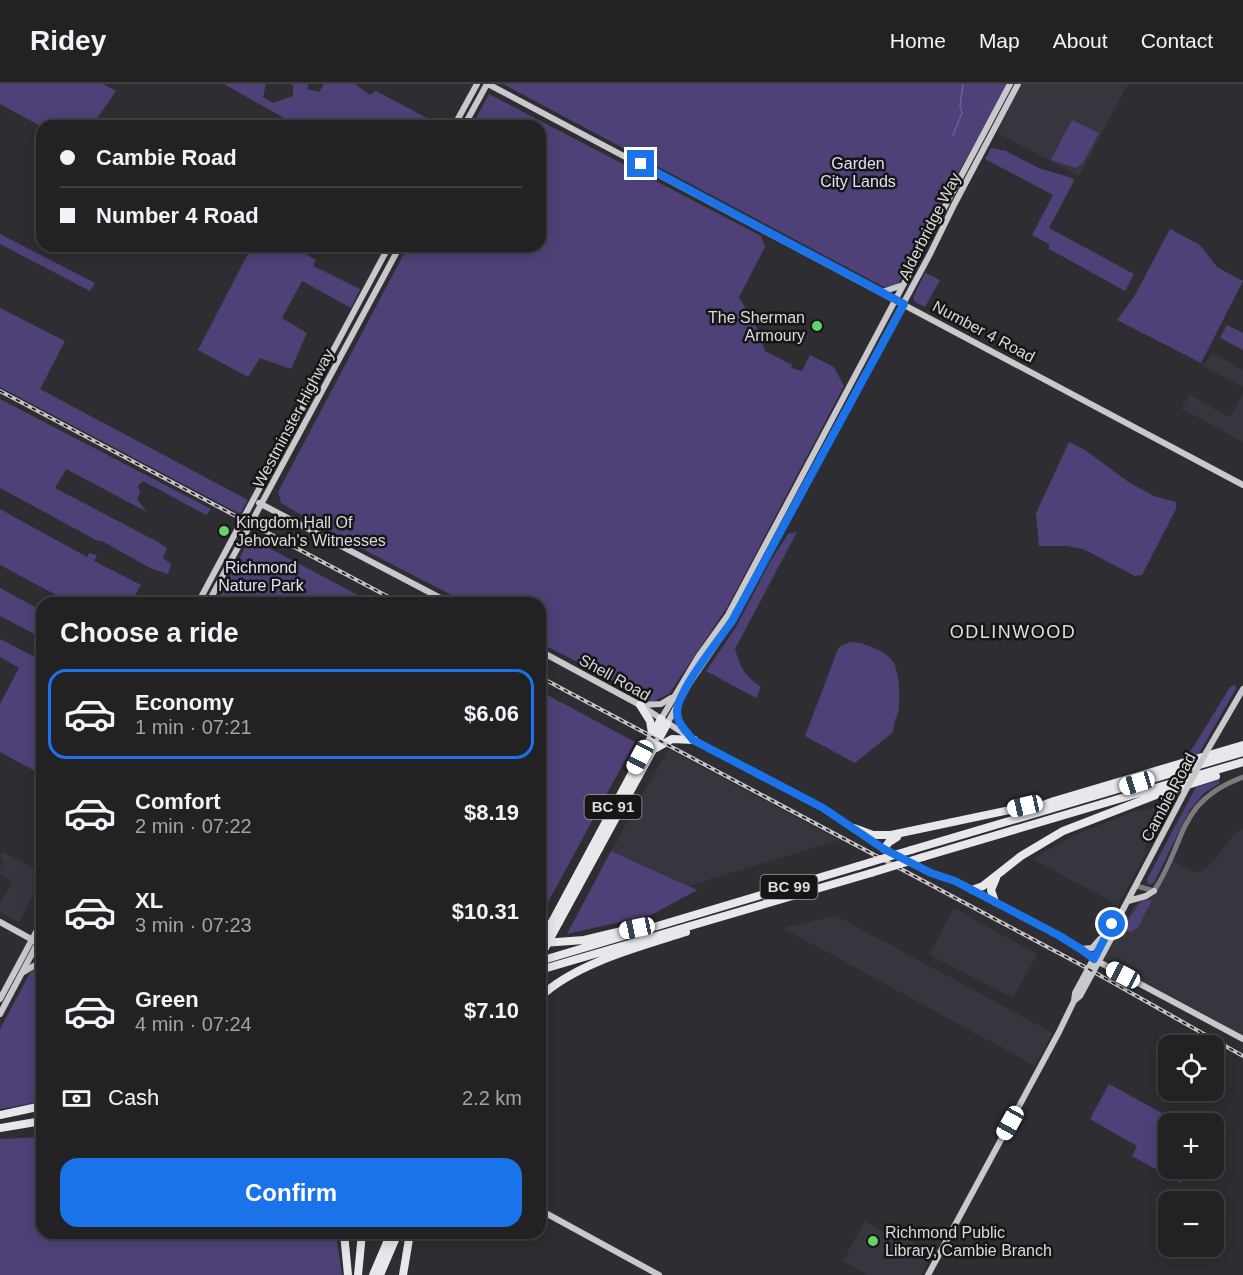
<!DOCTYPE html>
<html lang="en">
<head>
<meta charset="utf-8">
<style>
  :root { --surface:#222225; --page:#2a2a2d; --text:#f1f3f6; --muted:#a2a4a7; --line:#3f3f42; --accent:#1a73e8 }
  body { margin:0; font-family:Arial,sans-serif; background:var(--page); color:var(--text); height:100vh; display:flex; flex-direction:column; font-size:22px; white-space:nowrap }
  * { box-sizing:border-box; margin:0 }
  p { font-size:20px; color:var(--muted) }
  .icon { flex:none; width:33px; height:33px; fill:none; stroke:currentColor; stroke-width:2; stroke-linecap:round; stroke-linejoin:round }
  .map { position:relative; flex:1; overflow:hidden }
  .side { position:absolute; left:36px; top:513px; width:510px; height:642px; display:flex; flex-direction:column; background:var(--surface); border-radius:18px; box-shadow:0 3px 15px #0003,0 0 0 2px var(--line) }
  .side>* { flex:none }
  .guide { position:absolute; left:36px; top:36px; width:510px; height:132px; border-radius:18px; box-shadow:0 3px 15px #0003,0 0 0 2px var(--line); display:grid; align-content:center; height:132px; padding:0 24px; background:var(--surface) }
  .tools { position:absolute; left:1158px; top:951px; display:grid; gap:12px }
  .tools a { display:grid; place-items:center; width:66px; height:66px; border-radius:12px; background:var(--surface); box-shadow:0 3px 15px #0003,0 0 0 2px var(--line); font-size:30px }
  .end { position:absolute; width:27px; height:27px; margin:-14px; border:8px solid #1a73e8; background:#fff; box-shadow:0 0 0 3px #fff }
  .from { border-radius:50% }
  .car { position:absolute; width:18px; height:36px; margin:-18px -9px; border-radius:8px; box-shadow:0 0 4px 2px #0007; background:linear-gradient(#fff 24%,#345 0 40%,#fff 0 76%,#345 0 86%,#fff 0) }
  .guide b { display:flex; align-items:center; gap:21px; height:57px; font-size:22px }
  .guide b+b { border-top:2px solid var(--line) }
  .guide i { width:15px; height:15px; background:var(--text) }
  ul { padding:0; list-style:none }
  li { display:flex; align-items:center; gap:18px; height:90px; margin:0 12px 9px; padding:0 12px; border:3px solid transparent; border-radius:18px }
  li div { flex:1 }
  li b { display:block; font-size:22px }
  li em { font-style:normal; font-weight:700 }
  li.on { border-color:var(--accent) }
  li>.icon { width:54px; height:54px; stroke-width:1.5 }
  h2 { padding:0 24px; font-size:27px; line-height:72px }
  .pay { display:flex; align-items:center; gap:15px; height:66px; padding:0 24px; font-size:22px }
  .pay p { margin-inline-start:auto }
  .button { display:flex; gap:12px; margin-top:auto; padding:12px 24px }
  .button a { flex:1; height:69px; border-radius:18px; background:var(--accent); color:#fff; font-size:24px; font-weight:700; line-height:69px; text-align:center }
  header { display:flex; align-items:center; gap:36px; box-sizing:border-box; height:84px; padding:0 30px; background:var(--surface); border-bottom:2px solid var(--line) }
  header strong { font-size:28px }
  nav { display:flex; gap:33px; margin-inline-start:auto; font-size:21px }
  .map>svg:first-child { display:block }
  .built { fill:#37353e }
  .green { fill:#4f4177 }
  .lines { fill:none; stroke-linecap:round; stroke-linejoin:round }
  .stream { stroke:#6f59a9; stroke-width:1.5 }
  .minor { stroke:#7b7b7d; stroke-width:5 }
  .major { stroke:#c9c8cc; stroke-width:6 }
  .highway { stroke:#e8e7ec; stroke-width:8 }
  .rail-casing { stroke:#c4c4c6; stroke-width:4 }
  .rail { stroke:#161617; stroke-width:1.5; stroke-dasharray:4.5; stroke-linecap:butt }
  .major-bridge { stroke:#c9c8cc; stroke-width:6 }
  .highway-bridge { stroke:#e8e7ec; stroke-width:8 }
  .route { stroke:#1a73e8; stroke-width:8 }
  .poi-dot { fill:#64d468; stroke:#161617; stroke-width:2 }
  .labels { text-anchor:middle; stroke-width:5; stroke-linejoin:round; paint-order:stroke }
  .shield { fill:#161617; stroke:#9f9fa1; stroke-width:1.5 }
  .shield-label { font-size:15px; font-weight:bold; fill:#dadadc }
  .park-label { font-size:16px; fill:#e4e0f6; stroke:#161617 }
  .street-label { font-size:16px; fill:#dadadc; stroke:#161617 }
  .poi-label { font-size:16px; fill:#dadadc; stroke:#161617; text-anchor:start }
  .neighbourhood-label { font-size:18px; letter-spacing:1.5px; fill:#dedde2; stroke:#161617 }
</style>
</head>
<body>
<header>
<strong>Ridey</strong>
<nav><a>Home</a><a>Map</a><a>About</a><a>Contact</a></nav>
</header>
<div class="map">
<svg width="1243" height="1191" viewBox="0 0 1243 1191">
  <rect width="100%" height="100%" fill="#2e2d31"/>
  <path class="built" d="M 1021,0 L 1128,0 L 1079,92 L 999,50 L 999,40 Z
    M 1212,269 L 1243,286 L 1243,303 L 1203,282 Z
    M 1189,310 L 1230,333 L 1243,310 L 1243,358 L 1182,325 Z
    M 668,665 L 839,756 L 689,802 L 611,767 Z
    M 1162,722 L 1144,766 L 1147,767 L 1118,821 L 1032,775 L 1072,752 L 1132,728 Z
    M 1243,745 L 1243,952 L 1106,880 L 1105,873 L 1118,848 L 1138,817 L 1154,812 L 1174,777 L 1192,787 L 1200,788 L 1207,783 L 1218,772 L 1227,759 L 1237,748 Z
    M 3,768 L 42,789 L 42,795 L 19,838 L 0,828 L 0,820 L 12,797 L 0,790 L 0,784 L 4,777 L 0,773 Z
    M 954,824 L 1037,870 L 1013,914 L 929,871 Z
    M 837,832 L 1053,949 L 1035,982 L 783,844 Z
    M 865,1137 L 886,1149 L 889,1145 L 933,1169 L 921,1191 L 865,1191 L 865,1189 L 843,1177 Z"/>
  <path class="green" d="M 0,0 L 103,0 L 116,7 L 92,42 L 42,43 L 0,20 Z
    M 224,0 L 266,0 L 263,13 L 273,19 L 293,12 L 293,2 L 291,0 L 309,0 L 307,5 L 319,8 L 324,0 L 355,0 L 370,11 L 376,7 L 427,34 L 422,42 L 298,42 Z
    M 503,0 L 1007,0 L 898,200 L 893,202 L 884,203 Z
    M 489,10 L 761,152 L 765,163 L 739,213 L 763,255 L 762,258 L 765,267 L 792,281 L 791,284 L 802,287 L 810,271 L 834,283 L 844,302 L 728,522 L 669,610 L 650,619 L 603,591 L 540,559 L 540,519 L 467,519 L 341,454 L 281,419 L 278,408 L 408,162 L 540,162 L 540,42 L 472,42 Z
    M 1072,36 L 1099,49 L 1083,79 L 1076,84 L 1051,76 Z
    M 991,64 L 1006,67 L 1039,84 L 1072,94 L 1074,97 L 1049,144 L 1134,190 L 1125,207 L 1049,165 L 1049,160 L 1032,151 L 1053,111 L 985,75 Z
    M 1170,145 L 1200,161 L 1217,183 L 1243,197 L 1201,279 L 1117,236 L 1135,211 Z
    M 0,150 L 95,199 L 90,207 L 0,160 Z
    M 252,162 L 291,162 L 316,176 L 313,182 L 360,205 L 351,224 L 302,197 L 282,234 L 307,249 L 291,285 L 260,274 L 248,293 L 198,266 Z
    M 925,189 L 940,196 L 925,223 L 915,218 L 913,214 Z
    M 0,224 L 65,257 L 40,305 L 248,416 L 240,430 L 0,303 Z
    M 1227,241 L 1243,249 L 1243,266 L 1220,254 Z
    M 0,315 L 211,425 L 206,431 L 143,397 L 138,402 L 140,409 L 137,415 L 147,428 L 66,385 L 55,404 L 158,458 L 167,464 L 163,474 L 171,480 L 168,490 L 150,484 L 104,458 L 96,456 L 0,404 Z
    M 1069,358 L 1085,366 L 1130,399 L 1154,412 L 1176,418 L 1176,425 L 1142,491 L 1135,492 L 1083,465 L 1066,462 L 1039,462 L 1036,429 Z
    M 0,425 L 87,473 L 89,469 L 97,471 L 94,477 L 141,501 L 131,519 L 54,519 L 58,512 L 0,481 Z
    M 797,448 L 735,565 C 741,585 744,591 761,603 L 756,614 L 706,587 L 736,543 L 770,478 L 788,450 Z
    M 250,454 L 373,519 L 216,519 Z
    M 0,504 L 42,527 L 42,554 L 0,532 Z
    M 42,554 L 42,691 L 0,668 L 0,620 L 19,584 L 0,573 L 0,555 L 33,572 Z
    M 852,558 C 865,559 887,567 894,579 C 899,590 900,609 899,621 C 899,632 893,637 893,648 L 855,679 L 805,652 L 838,565 L 842,561 Z
    M 1235,601 L 1236,605 L 1198,671 L 1176,678 L 1188,670 L 1194,662 L 1230,603 Z
    M 540,607 L 635,658 L 540,833 Z
    M 1219,696 L 1220,699 L 1204,709 L 1189,727 L 1154,799 L 1148,801 L 1147,795 L 1196,703 Z
    M 611,767 L 697,806 L 651,831 L 567,850 Z
    M 1143,816 L 1151,816 L 1151,818 L 1138,843 L 1131,848 L 1122,846 L 1138,821 Z
    M 42,881 L 42,1015 L 28,1020 L 0,1025 L 0,945 L 30,889 L 37,882 Z
    M 1109,1000 L 1180,1039 L 1168,1040 L 1168,1084 L 1190,1085 L 1181,1099 L 1132,1072 L 1137,1062 L 1090,1035 Z
    M 42,1053 L 42,1149 L 336,1149 L 342,1191 L 0,1191 L 0,1055 Z"/>
  <g class="lines">
    <path class="stream" d="M 953,51 L 962,29 L 960,22 L 963,0"/>
    <path class="minor" d="M 1137,802 L 1154,807 C 1187,757 1176,718 1243,693"/>
    <path class="major" d="M 488,0 L 1243,401
      M 454,42 L 477,0
      M 464,42 L 487,0
      M 882,208 L 903,201
      M 259,419 L 450,519
      M 198,519 L 389,162
      M 208,519 L 400,162
      M 540,567 L 640,621 L 694,656 L 823,724 L 880,763 L 931,789 L 955,797 L 983,811 L 1058,851 L 1099,878 L 1243,955
      M 641,621 L 661,620 L 671,614
      M 678,622 C 675,634 681,642 689,650
      M 661,635 L 698,573 L 728,531 L 1010,0
      M 667,640 L 689,600 L 732,537 L 930,170 L 955,119 L 1018,0
      M 1207,667 L 1243,605
      M 1128,817 L 1146,812 L 1154,807
      M 0,838 L 42,861
      M 1081,865 L 1092,864 L 1100,855
      M 22,889 L 42,877
      M 0,915 L 42,837
      M 1074,917 L 1080,912 L 1118,842 L 1118,835
      M 0,930 L 42,851
      M 540,1126 L 659,1191
      M 928,1191 L 1059,948 L 1074,917 L 1075,909 L 1113,839 L 1118,835 L 1181,715"/>
    <path class="highway" d="M 640,621 L 650,637 L 652,649
      M 656,664 L 672,655 L 694,656
      M 1032,725 L 1054,717 L 1243,661
      M 854,744 L 873,751 L 891,751 L 1038,720
      M 884,765 L 889,758 L 897,753
      M 911,766 L 1243,668
      M 923,773 L 1243,678
      M 972,806 L 983,802 L 1021,772 L 1063,747 L 1156,711 L 1216,692
      M 995,818 L 991,806 L 996,794
      M 559,838 L 667,640
      M 551,840 L 661,635
      M 543,859 L 584,856 L 626,846
      M 540,877 L 858,782
      M 540,886 L 871,789
      M 540,913 C 576,879 639,863 686,848
      M 0,1031 L 42,1022
      M 0,1044 L 42,1037
      M 344,1149 L 348,1191
      M 358,1191 L 362,1149
      M 373,1191 L 391,1149
      M 380,1191 L 398,1149
      M 403,1191 L 410,1149"/>
    <defs>
      <path id="rail" d="M 0,307 L 400,519
        M 540,593 L 1085,883 L 1243,972"/>
    </defs>
    <use href="#rail" class="rail-casing"/>
    <use href="#rail" class="rail"/>
    <path class="major-bridge" d="M 1181,715 L 1207,667"/>
    <path class="highway-bridge" d="M 858,782 L 911,766
      M 871,789 L 923,773
      M 540,860 L 551,840
      M 540,873 L 559,838"/>
  </g>
  <g class="lines">
    <path class="route" d="M 641,80 L 904,220 L 732,537 C 719,556 677,607 677,628 C 677,640 687,648 693,656 L 823,724 L 884,765 L 931,789 L 955,797 L 995,818 L 1058,851 L 1081,865 L 1094,875 L 1112,840"/>
  </g>
  <g class="poi-dot">
    <circle cx="817" cy="242" r="6"/>
    <circle cx="224" cy="447" r="6"/>
    <circle cx="873" cy="1157" r="6"/>
  </g>
  <g class="labels">
    <g class="shield">
      <rect x="584.5" y="711" width="57" height="24" rx="4.5"/>
      <rect x="760.5" y="791" width="57" height="24" rx="4.5"/>
    </g>
    <g class="shield-label">
      <text x="613" y="728">BC 91</text>
      <text x="789" y="808">BC 99</text>
    </g>
    <g class="park-label">
      <text x="858" y="85">Garden<tspan x="858" dy="18">City Lands</tspan></text>
      <text x="261" y="489">Richmond<tspan x="261" dy="18">Nature Park</tspan></text>
    </g>
    <g class="street-label">
      <text transform="translate(929 142) rotate(-63)" y="6">Alderbridge Way</text>
      <text transform="translate(984 247) rotate(28)" y="6">Number 4 Road</text>
      <text transform="translate(293 334) rotate(-62)" y="6">Westminster Highway</text>
      <text transform="translate(615 593) rotate(29)" y="6">Shell Road</text>
      <text transform="translate(1168 713) rotate(-62)" y="6">Cambie Road</text>
    </g>
    <g class="poi-label">
      <text x="805" y="239" text-anchor="end">The Sherman<tspan x="805" dy="18">Armoury</tspan></text>
      <text x="236" y="444">Kingdom Hall Of<tspan x="236" dy="18">Jehovah's Witnesses</tspan></text>
      <text x="885" y="1154">Richmond Public<tspan x="885" dy="18">Library, Cambie Branch</tspan></text>
    </g>
    <g class="neighbourhood-label">
      <text x="1013" y="554">ODLINWOOD</text>
    </g>
  </g>
</svg>
<div class="tools">
<a><svg class="icon" aria-label="locate" viewBox="0 0 24 24"><circle cx="12" cy="12" r="6"/><path d="M12 2v4M12 18v4M2 12h4M18 12h4"/></svg></a>
<a>+</a>
<a>−</a>
</div>
<i class="end from" style="left:1112px;top:840px"></i>
<i class="end" style="left:641px;top:80px"></i>
<i class="car" style="left:640px;top:673px;rotate:208deg"></i>
<i class="car" style="left:1137px;top:699px;rotate:253deg"></i>
<i class="car" style="left:1025px;top:722px;rotate:257deg"></i>
<i class="car" style="left:637px;top:844px;rotate:258deg"></i>
<i class="car" style="left:1123px;top:891px;rotate:298deg"></i>
<i class="car" style="left:1010px;top:1039px;rotate:209deg"></i>
<div class="guide">
<b><i class="from"></i>Cambie Road</b>
<b><i></i>Number 4 Road</b>
</div>
<section class="side">
<h2>Choose a ride</h2>
<ul>
<li class="on"><svg class="icon" aria-label="car" viewBox="0 0 24 24"><path d="M5 17H2v-5l4-1 3-4h7l3 4 3 1v5h-3M9 17h6M6 11h13"/><circle cx="7" cy="17" r="2"/><circle cx="17" cy="17" r="2"/></svg><div><b>Economy</b><p>1 min · 07:21</p></div><em>$6.06</em></li>
<li><svg class="icon" aria-label="car" viewBox="0 0 24 24"><path d="M5 17H2v-5l4-1 3-4h7l3 4 3 1v5h-3M9 17h6M6 11h13"/><circle cx="7" cy="17" r="2"/><circle cx="17" cy="17" r="2"/></svg><div><b>Comfort</b><p>2 min · 07:22</p></div><em>$8.19</em></li>
<li><svg class="icon" aria-label="car" viewBox="0 0 24 24"><path d="M5 17H2v-5l4-1 3-4h7l3 4 3 1v5h-3M9 17h6M6 11h13"/><circle cx="7" cy="17" r="2"/><circle cx="17" cy="17" r="2"/></svg><div><b>XL</b><p>3 min · 07:23</p></div><em>$10.31</em></li>
<li><svg class="icon" aria-label="car" viewBox="0 0 24 24"><path d="M5 17H2v-5l4-1 3-4h7l3 4 3 1v5h-3M9 17h6M6 11h13"/><circle cx="7" cy="17" r="2"/><circle cx="17" cy="17" r="2"/></svg><div><b>Green</b><p>4 min · 07:24</p></div><em>$7.10</em></li>
</ul>
<div class="pay"><svg class="icon" aria-label="cash" viewBox="0 0 24 24"><path d="M3 7h18v10H3z"/><circle cx="12" cy="12" r="2"/></svg>Cash<p>2.2 km</p></div>
<div class="button"><a>Confirm</a></div>
</section>
</div>
</body>
</html>
